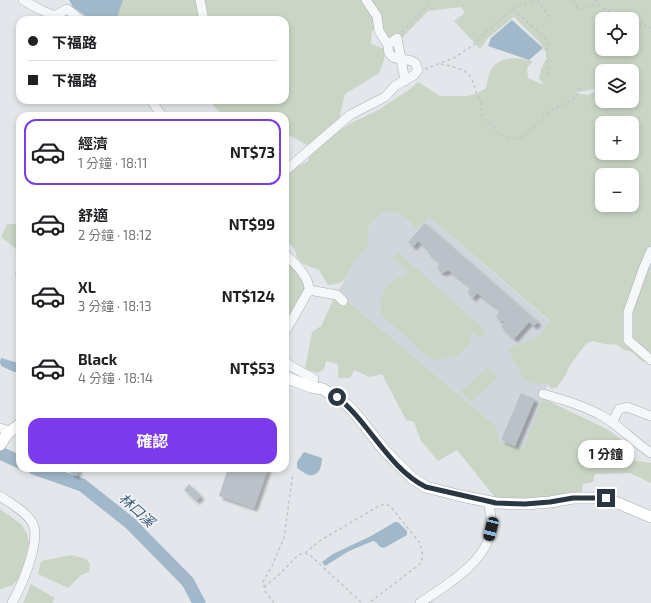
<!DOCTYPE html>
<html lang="zh-TW">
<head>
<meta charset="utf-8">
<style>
  :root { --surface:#fff; --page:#f6f6f6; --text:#202124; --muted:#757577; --line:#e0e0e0; --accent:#7c3aed }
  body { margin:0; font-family:"Exo 2","Noto Sans TC",sans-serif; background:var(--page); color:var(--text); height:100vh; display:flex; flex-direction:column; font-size:15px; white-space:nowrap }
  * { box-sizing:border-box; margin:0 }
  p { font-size:13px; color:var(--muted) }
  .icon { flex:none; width:22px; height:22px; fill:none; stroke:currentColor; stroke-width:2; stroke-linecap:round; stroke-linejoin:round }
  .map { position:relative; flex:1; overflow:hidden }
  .side { position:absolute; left:16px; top:112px; width:273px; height:360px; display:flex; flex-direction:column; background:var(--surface); border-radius:12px; box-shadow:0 2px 6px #0003 }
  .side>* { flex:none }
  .hud { position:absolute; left:16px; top:16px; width:273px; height:88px; border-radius:12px; box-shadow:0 2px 6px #0003; display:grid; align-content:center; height:88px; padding:0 12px; background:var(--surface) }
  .buttons { position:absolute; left:595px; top:12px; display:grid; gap:8px }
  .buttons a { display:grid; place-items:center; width:44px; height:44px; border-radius:8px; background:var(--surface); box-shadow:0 2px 6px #0003; font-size:20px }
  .end { position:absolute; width:18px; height:18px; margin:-9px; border:5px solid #2b3643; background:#fff; box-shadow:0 0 0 2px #fff }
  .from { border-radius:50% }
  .bubble { position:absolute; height:28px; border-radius:12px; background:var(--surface); box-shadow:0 2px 6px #0003; font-size:13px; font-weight:700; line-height:28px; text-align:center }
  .car { position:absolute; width:12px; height:24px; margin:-12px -6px; border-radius:5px; box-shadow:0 0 3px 1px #0007; background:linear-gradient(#222 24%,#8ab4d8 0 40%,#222 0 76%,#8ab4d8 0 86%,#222 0) }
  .hud b { display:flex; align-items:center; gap:14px; height:38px; font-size:15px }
  .hud b+b { border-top:1px solid var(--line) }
  .hud i { width:10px; height:10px; background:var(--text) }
  ul { padding:7px 0 0; list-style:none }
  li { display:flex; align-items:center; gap:12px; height:66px; margin:0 8px 6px; padding:0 4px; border:2px solid transparent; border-radius:12px }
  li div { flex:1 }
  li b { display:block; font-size:15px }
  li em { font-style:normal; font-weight:700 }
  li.active { border-color:var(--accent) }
  li>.icon { width:36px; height:36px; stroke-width:1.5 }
  .action { display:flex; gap:8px; margin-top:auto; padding:8px 12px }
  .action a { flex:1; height:46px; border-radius:12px; background:var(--accent); color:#fff; font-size:16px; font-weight:700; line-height:46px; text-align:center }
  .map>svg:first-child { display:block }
  .built { fill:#d1d6dd }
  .green { fill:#cad5c5; fill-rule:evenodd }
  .water { fill:#a0b8ca }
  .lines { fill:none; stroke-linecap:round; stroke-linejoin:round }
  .river { stroke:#a0b8ca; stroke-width:13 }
  .building { fill:#bbc1c8; filter:url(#shadow) }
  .minor-casing { stroke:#a8aeb5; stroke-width:10 }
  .major-casing { stroke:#a3acb6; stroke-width:12 }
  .path { stroke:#c1c5ca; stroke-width:1.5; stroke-dasharray:3 3; stroke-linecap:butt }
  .minor { stroke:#f6f7f9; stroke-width:9 }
  .major { stroke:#fff; stroke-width:11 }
  .route { stroke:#2b3643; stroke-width:5 }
  .labels { text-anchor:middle; stroke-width:3; stroke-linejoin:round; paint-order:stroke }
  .water-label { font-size:14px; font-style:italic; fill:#365976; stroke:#f3f6f8 }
</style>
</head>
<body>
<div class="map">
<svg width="651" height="603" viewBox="0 0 651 603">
  <defs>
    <filter id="shadow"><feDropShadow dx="3.5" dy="3.5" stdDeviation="1" flood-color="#0004"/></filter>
  </defs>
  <rect width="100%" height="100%" fill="#e3e7eb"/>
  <path class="built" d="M 395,210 L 401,213 L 415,228 L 429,217 L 550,322 L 579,330 L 543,394 L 523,449 L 500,442 L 496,426 L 337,292 L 344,281 L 355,261 L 366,247 L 370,224 L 377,217 L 386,212 Z"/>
  <path class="green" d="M 119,0 L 651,0 L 651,364 C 640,361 642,361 634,354 C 629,349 624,353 618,345 L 605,344 L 592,341 L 586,344 L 570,365 L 565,376 L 557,387 L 551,389 L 548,384 L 530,383 L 524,380 L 508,349 L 539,336 L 550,321 L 429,217 L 422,226 L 415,228 C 405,217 397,206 382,214 C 378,217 373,220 370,224 C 367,231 369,239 367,246 C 365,251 358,256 355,261 C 345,275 349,284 328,285 L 319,270 L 303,264 L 297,258 L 295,250 L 285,238 L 285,173 L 308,161 L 310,153 L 336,133 L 351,123 L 378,110 L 410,89 L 418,82 L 440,96 L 467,96 L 476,94 L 486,88 C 487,83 488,77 490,72 C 498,55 518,57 533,61 L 527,68 L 528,78 L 544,85 L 539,78 L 542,67 L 548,56 L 541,44 L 514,17 L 488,38 L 480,49 L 454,21 L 465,13 L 461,7 L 428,11 L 402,38 L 396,34 L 390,38 L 384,35 L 382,29 L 372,31 L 371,44 L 385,49 L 384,60 L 379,73 L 345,94 L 341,110 L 339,121 L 307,145 L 285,133 L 285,116 L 222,116 L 209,100 L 285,100 L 285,20 L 116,20 ZM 611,10 L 618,15 L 619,19 L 632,19 L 632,49 L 602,49 L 602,19 L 614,19 ZM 602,71 L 632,71 L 632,101 L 602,101 ZM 599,81 L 596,91 L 588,95 L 574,93 L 594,89 L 596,82 ZM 602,123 L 632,123 L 632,153 L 602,153 ZM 602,175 L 632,175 L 632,205 L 602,205 Z
    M 7,224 L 20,224 L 20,252 L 1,237 Z
    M 398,252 L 487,332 L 481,338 L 472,331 C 471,335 470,342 467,346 C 459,358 441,362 429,358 L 384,317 L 381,312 L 380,299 L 387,286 L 394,280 L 409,273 L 392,257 Z
    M 20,255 L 20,282 L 18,283 L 15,275 Z
    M 285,256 L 309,281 L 285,335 Z
    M 337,292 L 496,426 L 500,442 L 523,449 L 542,398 L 607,429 L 622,440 L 626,451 L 636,461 L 651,463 L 651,483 L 630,473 L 595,474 L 593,482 L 583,484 L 581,500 L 498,501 L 457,450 L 438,461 L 421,441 L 414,422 L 406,420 L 382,374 L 370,377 L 354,370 L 350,378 L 338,378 L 338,364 L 326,361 L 324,369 L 318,373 L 305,369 L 312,332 L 321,326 Z
    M 488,367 L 498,378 L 471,402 L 461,391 Z
    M 0,509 L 21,524 L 27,534 L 29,543 L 21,576 L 13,585 L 0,589 Z
    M 71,555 L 86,559 L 90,564 L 89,572 L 81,575 L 68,588 L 38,574 L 41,561 Z
    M 31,584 L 55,598 L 52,603 L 23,603 Z"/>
  <path class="water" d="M 69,0 L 123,0 L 116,20 L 91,20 L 73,7 Z
    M 512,20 L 543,48 L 529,60 L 488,46 L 491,38 Z
    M 1,358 L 18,363 L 20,365 L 17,372 L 14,372 L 1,366 L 0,362 Z
    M 304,452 L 322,458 C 322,466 319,477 309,475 C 305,474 300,470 297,468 L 297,462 Z
    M 395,522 L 398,522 L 407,531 L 407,535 L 384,548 L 380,547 L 376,542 L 373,541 L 349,551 L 325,566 L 322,562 L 333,554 L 371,536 Z"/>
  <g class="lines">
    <path class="river" d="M 0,453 L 20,462
      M 34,468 L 82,485 L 130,523 L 188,582 L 199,603"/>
  </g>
  <path class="building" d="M 425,223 L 538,322 L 534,326 L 529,322 L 514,339 L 501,327 L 505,322 L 499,320 L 496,317 L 500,310 L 477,293 L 473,298 L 469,295 L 468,291 L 471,287 L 448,270 L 443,273 L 439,271 L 438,269 L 439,262 L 427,252 L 429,250 L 418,241 L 413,247 L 408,242 Z
    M 521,393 L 535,399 L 515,446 L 501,440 Z
    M 72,468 L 79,468 L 76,476 L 70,473 Z
    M 228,468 L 268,468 L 254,508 L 219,496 Z
    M 189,484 L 201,496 L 196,501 L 184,490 Z"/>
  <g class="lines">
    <defs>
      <path id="minor" d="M 23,0 L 39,9 L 55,16 L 67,9 L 81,20
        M 200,0 L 204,20
        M 366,0 L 377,16 L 379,31 L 388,45
        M 151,100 L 162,116
        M 285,171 L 350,115 L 385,97 L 395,86 L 414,75 L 418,70 C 417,69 416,65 416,64 C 409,55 387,66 388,45 L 397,38 L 405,81
        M 651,251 L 644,267 L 628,312 L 628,340 L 651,360
        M 285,254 C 295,264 309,276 309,290 L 285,332
        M 309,290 L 337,295 L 343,301
        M 285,361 L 289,365 L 314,379 L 311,387
        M 543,394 C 564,400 585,406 604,417 C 621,427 634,442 651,453
        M 612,423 L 619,409 L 627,407 L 651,416
        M 0,428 L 10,431
        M 0,496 C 10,503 27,512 33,524 C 41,542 21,587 12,603
        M 420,603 C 445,586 487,562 491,529 C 492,520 490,510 488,502"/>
      <path id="major" d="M 285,377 L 311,387 L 323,389 L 346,404 L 354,412 L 385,451 L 412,478 L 426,487 L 461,496 L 496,503 L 525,504 L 550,502 L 573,498 L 606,498 L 651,517
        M 0,445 L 7,434 L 20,424"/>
    </defs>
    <use href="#minor" class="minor-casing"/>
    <use href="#major" class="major-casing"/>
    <path class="path" d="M 537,0 L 552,20
      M 573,0 L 578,9 L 582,9 L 596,4
      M 596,0 L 596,4 L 623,19
      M 513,9 L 545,38 L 547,42 L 547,76
      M 632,24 L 648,26 L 651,28
      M 402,32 L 427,6 L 429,0
      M 441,64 C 449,66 463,68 469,75 C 474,81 474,88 477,95 C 478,97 481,100 481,103 C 482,107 480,110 482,115 C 485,121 487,122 492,125 C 495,127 496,130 498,132 C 503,137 512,140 518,138 C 531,134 541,116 553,109 C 565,102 580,101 580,84
      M 425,69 L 454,58 L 475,44 L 482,35 L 513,9 L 534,0
      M 305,553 L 321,540 L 379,506 L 385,504 L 390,506 L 420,543 L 423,556 L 420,564 L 369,603
      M 264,587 L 281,573 L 298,555 L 305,553 L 310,555 L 362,603
      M 274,603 L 265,591 L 263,582 L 272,566 L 284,538 L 293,473"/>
    <use href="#minor" class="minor"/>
    <use href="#major" class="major"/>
  </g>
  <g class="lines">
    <path class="route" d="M 337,397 C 369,422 389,469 426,487 L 496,503 L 525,504 L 550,502 L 573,498 L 606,498"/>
  </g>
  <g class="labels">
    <g class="water-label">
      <text transform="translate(137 510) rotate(42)" y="5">林口溪</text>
    </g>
  </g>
</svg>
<div class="buttons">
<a><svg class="icon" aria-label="locate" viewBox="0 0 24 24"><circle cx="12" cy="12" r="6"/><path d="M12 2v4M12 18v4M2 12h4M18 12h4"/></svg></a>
<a><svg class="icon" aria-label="layers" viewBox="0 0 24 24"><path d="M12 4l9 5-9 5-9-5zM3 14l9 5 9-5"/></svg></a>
<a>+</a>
<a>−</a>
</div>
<i class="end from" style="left:337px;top:397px"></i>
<i class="end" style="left:606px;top:498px"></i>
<div class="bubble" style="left:578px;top:440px;width:56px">1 分鐘</div>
<i class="car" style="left:491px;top:529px;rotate:194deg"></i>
<div class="hud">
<b><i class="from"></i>下福路</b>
<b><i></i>下福路</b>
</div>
<section class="side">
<ul>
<li class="active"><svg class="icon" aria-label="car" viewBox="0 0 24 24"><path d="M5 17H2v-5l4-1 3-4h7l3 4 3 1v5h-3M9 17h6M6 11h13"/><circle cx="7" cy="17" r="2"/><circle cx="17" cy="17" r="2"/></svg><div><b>經濟</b><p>1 分鐘 · 18:11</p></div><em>NT$73</em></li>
<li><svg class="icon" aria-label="car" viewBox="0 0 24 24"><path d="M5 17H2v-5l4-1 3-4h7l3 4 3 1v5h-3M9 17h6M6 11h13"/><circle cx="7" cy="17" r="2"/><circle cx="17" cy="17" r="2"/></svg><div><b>舒適</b><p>2 分鐘 · 18:12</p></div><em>NT$99</em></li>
<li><svg class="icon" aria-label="car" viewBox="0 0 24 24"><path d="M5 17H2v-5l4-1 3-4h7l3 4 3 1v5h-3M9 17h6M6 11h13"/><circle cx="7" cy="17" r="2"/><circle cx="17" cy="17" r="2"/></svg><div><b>XL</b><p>3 分鐘 · 18:13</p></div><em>NT$124</em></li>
<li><svg class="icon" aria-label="car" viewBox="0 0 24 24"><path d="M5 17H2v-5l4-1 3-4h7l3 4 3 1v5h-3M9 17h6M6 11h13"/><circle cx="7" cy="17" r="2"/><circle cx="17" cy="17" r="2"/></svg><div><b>Black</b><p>4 分鐘 · 18:14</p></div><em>NT$53</em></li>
</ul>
<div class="action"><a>確認</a></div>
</section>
</div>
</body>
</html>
